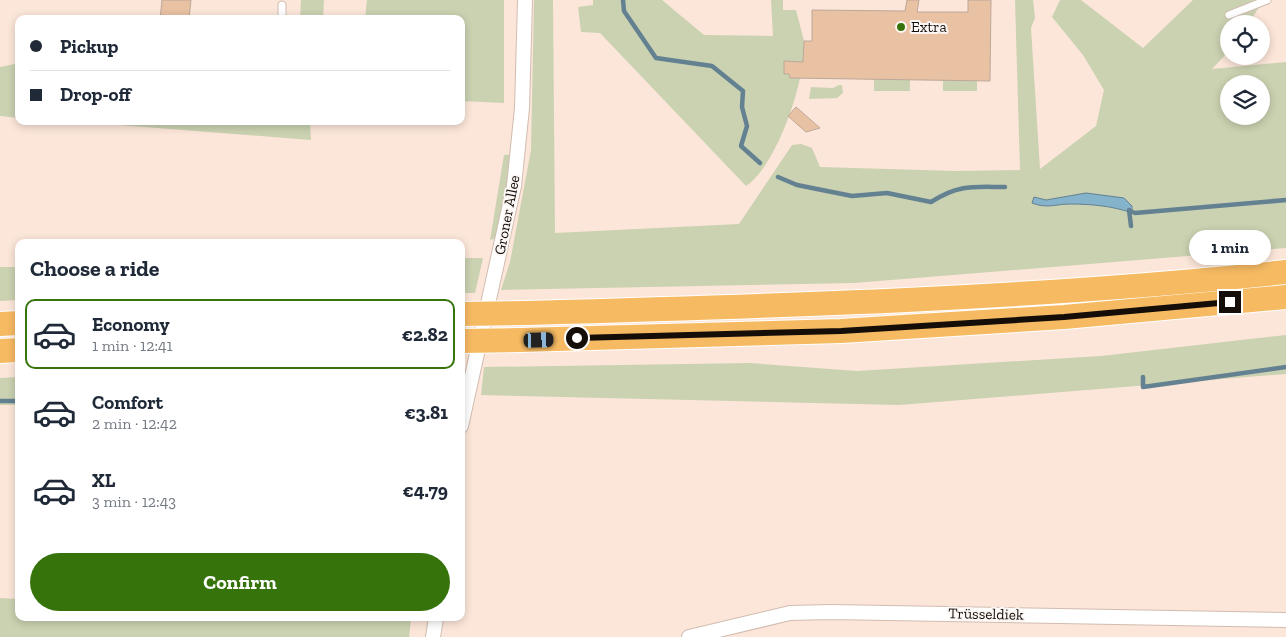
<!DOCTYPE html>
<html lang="en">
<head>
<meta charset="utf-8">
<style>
  :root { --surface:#fff; --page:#f6f6f7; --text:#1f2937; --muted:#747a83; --line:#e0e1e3; --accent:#36740b }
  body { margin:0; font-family:"Zilla Slab",serif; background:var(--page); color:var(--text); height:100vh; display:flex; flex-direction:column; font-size:19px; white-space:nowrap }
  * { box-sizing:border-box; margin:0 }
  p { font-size:16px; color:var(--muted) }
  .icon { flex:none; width:28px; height:28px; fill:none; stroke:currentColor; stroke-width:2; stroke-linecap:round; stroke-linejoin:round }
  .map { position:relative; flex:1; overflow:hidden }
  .side { position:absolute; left:15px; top:239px; width:450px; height:382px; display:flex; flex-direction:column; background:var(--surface); border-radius:10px; box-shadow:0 2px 8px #0003 }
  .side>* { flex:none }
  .hud { position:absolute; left:15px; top:15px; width:450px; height:110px; border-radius:10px; box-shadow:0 2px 8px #0003; display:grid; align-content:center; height:110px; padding:0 15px; background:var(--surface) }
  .fabs { position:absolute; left:1220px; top:15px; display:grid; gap:10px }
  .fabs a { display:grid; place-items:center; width:50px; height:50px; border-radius:50%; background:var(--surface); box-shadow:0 2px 8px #0003; font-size:25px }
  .end { position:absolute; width:22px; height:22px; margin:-11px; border:6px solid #140d08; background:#fff; box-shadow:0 0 0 2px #fff }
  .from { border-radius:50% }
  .bubble { position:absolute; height:35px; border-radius:18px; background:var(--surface); box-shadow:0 2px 8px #0003; font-size:16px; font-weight:800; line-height:35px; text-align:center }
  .car { position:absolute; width:15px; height:30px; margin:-15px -8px; border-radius:6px; box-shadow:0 0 4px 1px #0007; background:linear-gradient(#222 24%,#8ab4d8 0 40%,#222 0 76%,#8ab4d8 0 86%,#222 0) }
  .hud b { display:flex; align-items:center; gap:18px; height:48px; font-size:19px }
  .hud b+b { border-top:1px solid var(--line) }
  .hud i { width:12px; height:12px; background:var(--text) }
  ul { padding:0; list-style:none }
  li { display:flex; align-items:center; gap:15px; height:70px; margin:0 10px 8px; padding:0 5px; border:2px solid transparent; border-radius:10px }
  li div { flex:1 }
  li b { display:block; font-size:19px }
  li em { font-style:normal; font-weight:800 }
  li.active { border-color:var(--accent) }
  li>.icon { width:45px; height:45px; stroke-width:1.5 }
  h2 { padding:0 15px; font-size:22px; line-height:60px }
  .button { display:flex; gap:10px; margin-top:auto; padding:10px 15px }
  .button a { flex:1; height:58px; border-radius:30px; background:var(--accent); color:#fff; font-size:20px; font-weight:800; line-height:58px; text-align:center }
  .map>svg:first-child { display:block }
  .green { fill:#cad2b1; fill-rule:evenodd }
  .water { fill:#85b3cc; stroke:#638191 }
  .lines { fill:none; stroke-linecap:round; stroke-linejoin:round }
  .stream { stroke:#638191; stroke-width:4.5 }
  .building { fill:#e9c1a3; stroke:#bca89a }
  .lane-casing { stroke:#d1bcaf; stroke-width:9 }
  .street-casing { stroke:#d1bcaf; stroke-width:16 }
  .highway-casing { stroke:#fff; stroke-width:26 }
  .lane { stroke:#fff; stroke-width:7 }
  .street { stroke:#fff; stroke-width:14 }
  .highway { stroke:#f6ba63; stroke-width:24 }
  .highway-bridge-casing { stroke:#fff; stroke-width:26; stroke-linecap:butt }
  .highway-bridge { stroke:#f6ba63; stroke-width:24 }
  .route { stroke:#140d08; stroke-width:6 }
  .poi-dot { fill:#36740b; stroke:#fcf7f5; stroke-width:2 }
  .labels { text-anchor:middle; stroke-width:4; stroke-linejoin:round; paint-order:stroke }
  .poi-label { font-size:15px; fill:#140d08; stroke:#fcf7f5; text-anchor:start }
  .street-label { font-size:15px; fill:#140d08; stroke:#fcf7f5 }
</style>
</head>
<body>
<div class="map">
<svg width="1286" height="637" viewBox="0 0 1286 637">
  <rect width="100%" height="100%" fill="#fce6d9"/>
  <path class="green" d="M 301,0 L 324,0 L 323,19 L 300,19 Z
    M 367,0 L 504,0 L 504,103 L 461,101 L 461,19 L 365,19 Z
    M 534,0 L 553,0 L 555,233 L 739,224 L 792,145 L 801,144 L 812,148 L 820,167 L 956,171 L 1020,170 L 1015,0 L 1033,0 L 1035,18 L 1031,28 L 1040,169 L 1096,126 L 1104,90 L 1083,55 L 1052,17 L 1060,0 L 1081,0 L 1143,48 L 1193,0 L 1264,0 L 1248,24 L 1229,24 L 1229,51 L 1212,69 L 1286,62 L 1286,248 L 854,283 L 501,290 L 510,262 L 531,150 ZM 1229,84 L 1261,84 L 1261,116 L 1229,116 Z
    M 593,0 L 662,0 L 704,35 L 773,36 L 771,0 L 783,0 L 783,10 L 796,10 L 804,41 L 803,59 L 811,60 L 811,78 L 800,78 C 794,108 772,169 746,186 L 600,33 L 581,32 L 578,7 L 593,5 Z
    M 19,63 L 19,118 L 0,116 L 0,67 Z
    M 874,79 L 910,80 L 910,91 L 874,91 Z
    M 943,80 L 977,81 L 977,91 L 943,91 Z
    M 839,85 L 842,85 L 843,93 L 837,98 L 809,99 L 811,87 L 833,88 Z
    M 68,121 L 310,121 L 311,140 Z
    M 514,154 L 498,238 L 490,240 L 504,155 Z
    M 461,258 L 483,258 L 475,293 L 461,293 Z
    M 0,267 L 19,267 L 19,300 L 0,301 Z
    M 1286,335 L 1286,374 L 899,405 L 481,395 L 484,367 L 750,363 L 857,371 L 1101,356 Z
    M 19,377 L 19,405 L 0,405 L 0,378 Z
    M 0,598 L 19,599 L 19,618 L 411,619 L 409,637 L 0,637 Z"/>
  <path class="water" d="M 1086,193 L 1124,198 L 1132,206 L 1132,213 C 1113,206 1091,204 1070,204 C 1056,204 1047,209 1032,203 L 1034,197 L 1046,200 Z"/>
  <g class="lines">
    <path class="stream" d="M 623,0 L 624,11 L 656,58 L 712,66 L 743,91 L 742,107 L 747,126 L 741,146 L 760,163
      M 778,177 L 797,185 L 852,196 L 887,193 L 931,202 C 959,184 973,187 1005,187
      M 1129,210 L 1131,226
      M 1130,211 L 1135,213 L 1286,200
      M 1143,377 L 1143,387 L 1286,367
      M 0,401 L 19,401"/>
  </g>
  <path class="building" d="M 162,0 L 191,0 L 189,19 L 160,19 Z
    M 907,0 L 919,0 L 917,12 L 968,12 L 968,0 L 991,0 L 990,81 L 790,78 L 789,74 L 784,74 L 784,61 L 803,62 L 804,41 L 812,41 L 812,10 L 905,11 Z
    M 796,107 L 820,128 L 806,132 L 788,116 Z"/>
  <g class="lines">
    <defs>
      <path id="lane" d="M 1229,15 L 1267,0
        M 282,19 L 282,5"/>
      <path id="street" d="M 461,426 L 514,186 L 522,108 L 525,0
        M 433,637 L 436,618
        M 689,637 L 790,613 L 830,612 L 1286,620"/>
      <path id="highway" d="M 526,313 C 779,306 1033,299 1286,272
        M 0,324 L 19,323
        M 520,340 L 841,331 L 1064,317 L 1286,297
        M 0,351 L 19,350"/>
    </defs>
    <use href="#lane" class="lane-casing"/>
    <use href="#street" class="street-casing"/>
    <use href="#highway" class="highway-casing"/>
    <use href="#lane" class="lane"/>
    <use href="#street" class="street"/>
    <use href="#highway" class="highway"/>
    <defs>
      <path id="highway-bridge" d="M 461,314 L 526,313
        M 461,341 L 520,340"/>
    </defs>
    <use href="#highway-bridge" class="highway-bridge-casing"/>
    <use href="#highway-bridge" class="highway-bridge"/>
  </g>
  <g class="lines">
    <path class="route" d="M 577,338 L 841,331 L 1064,317 L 1230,302"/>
  </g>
  <circle class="poi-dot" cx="901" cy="27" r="5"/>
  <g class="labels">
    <g class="poi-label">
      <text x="911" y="32">Extra</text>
    </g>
    <g class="street-label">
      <text transform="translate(507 215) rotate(-79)" y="5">Groner Allee</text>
      <text transform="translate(986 614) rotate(1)" y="5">Trüsseldiek</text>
    </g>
  </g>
</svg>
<div class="fabs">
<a><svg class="icon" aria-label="locate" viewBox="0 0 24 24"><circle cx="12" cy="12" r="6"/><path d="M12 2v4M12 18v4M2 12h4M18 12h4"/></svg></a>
<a><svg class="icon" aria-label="layers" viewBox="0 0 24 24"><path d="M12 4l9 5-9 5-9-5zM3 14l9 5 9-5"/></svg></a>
</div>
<i class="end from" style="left:577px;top:338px"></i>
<i class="end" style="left:1230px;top:302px"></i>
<div class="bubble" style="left:1189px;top:230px;width:82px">1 min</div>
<i class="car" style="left:539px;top:340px;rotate:88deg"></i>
<div class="hud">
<b><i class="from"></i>Pickup</b>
<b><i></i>Drop-off</b>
</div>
<section class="side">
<h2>Choose a ride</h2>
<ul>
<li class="active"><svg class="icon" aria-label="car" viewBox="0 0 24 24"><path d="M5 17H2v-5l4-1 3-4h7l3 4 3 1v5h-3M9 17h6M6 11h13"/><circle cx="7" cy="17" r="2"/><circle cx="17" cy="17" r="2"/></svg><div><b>Economy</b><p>1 min · 12:41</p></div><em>€2.82</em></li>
<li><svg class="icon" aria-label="car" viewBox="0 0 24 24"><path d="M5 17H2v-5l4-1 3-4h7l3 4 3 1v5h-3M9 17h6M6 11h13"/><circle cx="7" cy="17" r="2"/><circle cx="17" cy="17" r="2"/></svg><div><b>Comfort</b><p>2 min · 12:42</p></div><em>€3.81</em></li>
<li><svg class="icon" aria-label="car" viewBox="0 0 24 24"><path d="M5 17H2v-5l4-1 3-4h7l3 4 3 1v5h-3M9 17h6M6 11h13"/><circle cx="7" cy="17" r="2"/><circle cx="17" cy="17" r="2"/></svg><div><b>XL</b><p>3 min · 12:43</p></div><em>€4.79</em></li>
</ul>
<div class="button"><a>Confirm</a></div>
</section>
</div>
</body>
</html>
